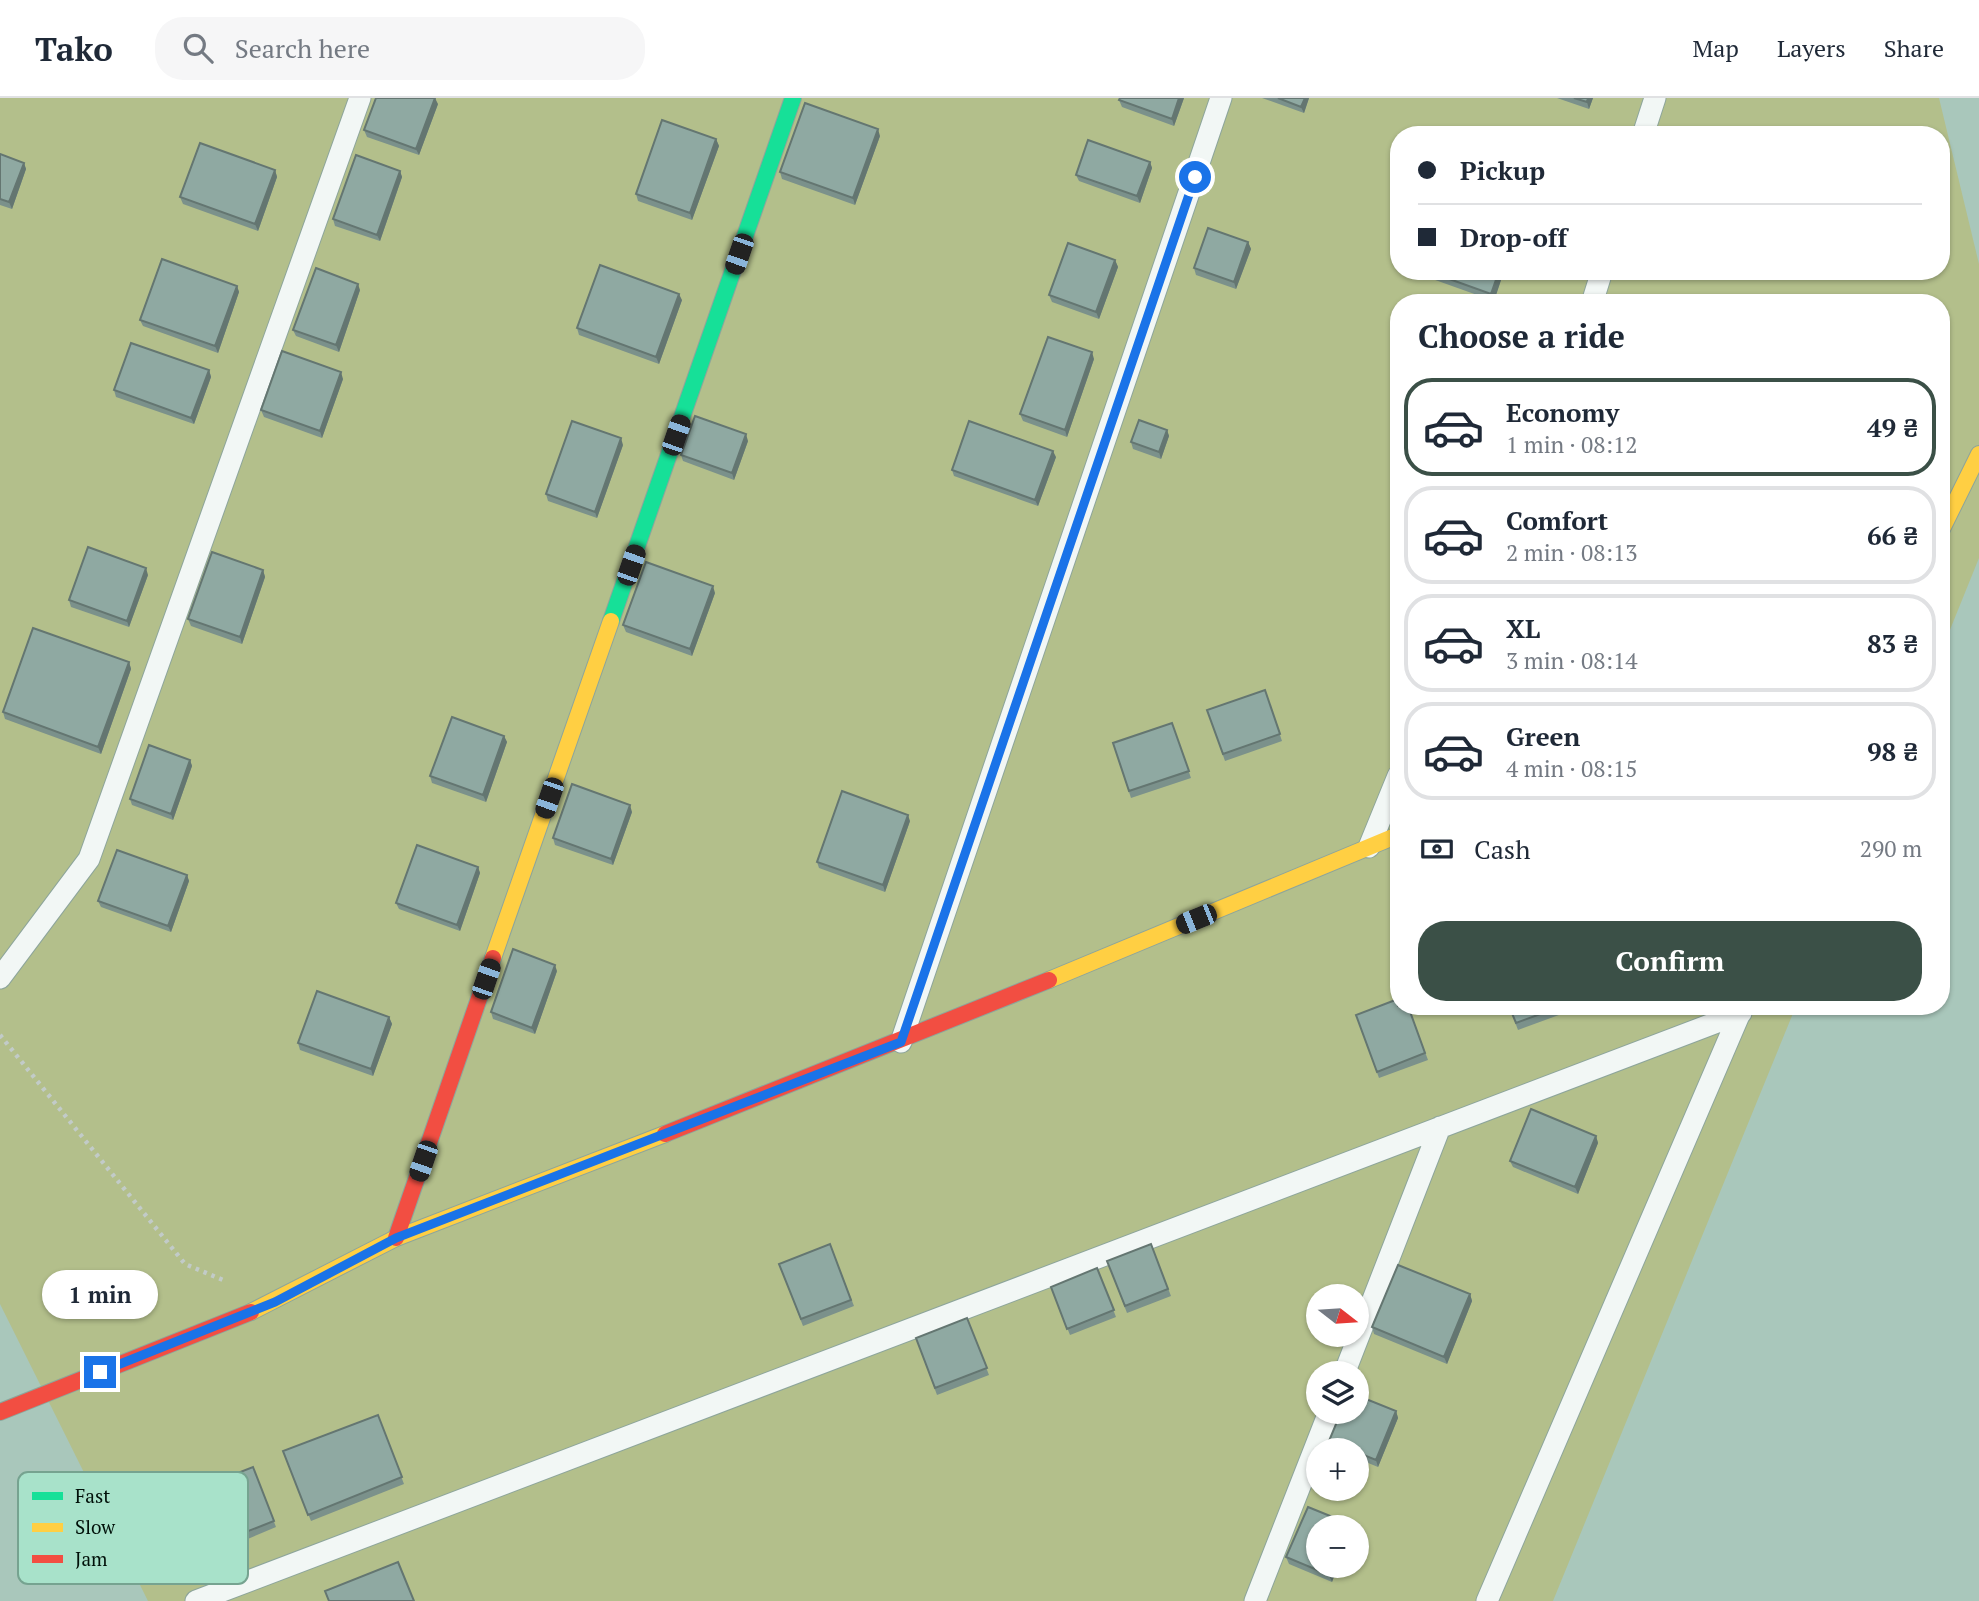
<!DOCTYPE html>
<html lang="en">
<head>
<meta charset="utf-8">
<style>
  :root { --surface:#fff; --page:#f6f6f7; --text:#1f2937; --muted:#747a83; --line:#e0e1e3; --accent:#3b5047 }
  body { margin:0; font-family:"PT Serif",serif; background:var(--page); color:var(--text); height:100vh; display:flex; flex-direction:column; font-size:26px; white-space:nowrap }
  * { box-sizing:border-box; margin:0 }
  p { font-size:23px; color:var(--muted) }
  .icon { flex:none; width:38px; height:38px; fill:none; stroke:currentColor; stroke-width:2; stroke-linecap:round; stroke-linejoin:round }
  .map { position:relative; flex:1; overflow:hidden }
  .details { position:absolute; left:1390px; top:196px; width:560px; height:721px; display:flex; flex-direction:column; background:var(--surface); border-radius:28px; box-shadow:0 2px 5px #0004 }
  .details>* { flex:none }
  .top-card { position:absolute; left:1390px; top:28px; width:560px; height:154px; border-radius:28px; box-shadow:0 2px 5px #0004; display:grid; align-content:center; height:154px; padding:0 28px; background:var(--surface) }
  .needle { width:46px; rotate:107deg }
  .buttons { position:absolute; left:1306px; top:1186px; display:grid; gap:14px }
  .buttons a { display:grid; place-items:center; width:63px; height:63px; border-radius:50%; background:var(--surface); box-shadow:0 2px 5px #0004; font-size:35px }
  .end { position:absolute; width:32px; height:32px; margin:-16px; border:9px solid #1a73e8; background:#fff; box-shadow:0 0 0 4px #fff }
  .from { border-radius:50% }
  .bubble { position:absolute; height:49px; border-radius:24px; background:var(--surface); box-shadow:0 2px 5px #0004; font-size:23px; font-weight:700; line-height:49px; text-align:center }
  .car { position:absolute; width:21px; height:42px; margin:-21px -10px; border-radius:9px; box-shadow:0 0 5px 2px #0007; background:linear-gradient(#222 24%,#8ab4d8 0 40%,#222 0 76%,#8ab4d8 0 86%,#222 0) }
  .top-card b { display:flex; align-items:center; gap:24px; height:66px; font-size:26px }
  .top-card b+b { border-top:2px solid var(--line) }
  .top-card i { width:18px; height:18px; background:var(--text) }
  ul { padding:0; list-style:none }
  li { display:flex; align-items:center; gap:21px; height:98px; margin:0 14px 10px; padding:0 14px; border:4px solid var(--line); border-radius:28px }
  li div { flex:1 }
  li b { display:block; font-size:26px }
  li em { font-style:normal; font-weight:700 }
  li.current { border-color:var(--accent) }
  li>.icon { width:63px; height:63px; stroke-width:1.5 }
  h2 { padding:0 28px; font-size:32px; line-height:84px }
  .pay { display:flex; align-items:center; gap:18px; height:77px; padding:0 28px; font-size:26px }
  .pay p { margin-inline-start:auto }
  .primary-button { display:flex; gap:14px; margin-top:auto; padding:14px 28px }
  .primary-button a { flex:1; height:80px; border-radius:28px; background:var(--accent); color:#fff; font-size:28px; font-weight:700; line-height:80px; text-align:center }
  header { display:flex; align-items:center; gap:42px; box-sizing:border-box; height:98px; padding:0 35px; background:var(--surface); border-bottom:2px solid var(--line) }
  header strong { font-size:33px }
  nav { display:flex; gap:38px; margin-inline-start:auto; font-size:24px }
  .search { width:490px; height:63px; background:var(--page); display:flex; align-items:center; gap:18px; box-sizing:border-box; padding:0 24px; border-radius:28px; color:var(--muted); font-size:26px }
  .map>svg:first-child { display:block }
  .green { fill:#b3bf8b; fill-rule:evenodd }
  .lines { fill:none; stroke-linecap:round; stroke-linejoin:round }
  .lane-casing { stroke:#8da59b; stroke-width:23 }
  .fast-casing { stroke:#8da59b; stroke-width:18 }
  .slow-casing { stroke:#8da59b; stroke-width:18 }
  .jam-casing { stroke:#8da59b; stroke-width:18 }
  .path { stroke:#c2cbc8; stroke-width:4.5; stroke-dasharray:3.5 5; stroke-linecap:butt }
  .lane { stroke:#f2f7f5; stroke-width:21 }
  .fast { stroke:#16e098; stroke-width:16 }
  .slow { stroke:#ffcf43; stroke-width:16 }
  .jam { stroke:#f24e42; stroke-width:16 }
  .wall { fill:#7b918b }
  .shaded-wall { fill:#647671 }
  .building { fill:#8fa9a2; stroke:#647671; stroke-width:2 }
  .route { stroke:#1a73e8; stroke-width:9 }
  .key { fill:#a8e2ca; stroke:#76a390; stroke-width:2 }
  .key-label { font-size:19px; fill:#001009 }
</style>
</head>
<body>
<header>
<strong>Tako</strong>
<div class="search"><svg class="icon" aria-label="search" viewBox="0 0 24 24"><circle cx="10" cy="10" r="6"/><path d="M15 15l6 6"/></svg>Search here</div>
<nav><a>Map</a><a>Layers</a><a>Share</a></nav>
</header>
<div class="map">
<svg width="1979" height="1503" viewBox="0 0 1979 1503">
  <rect width="100%" height="100%" fill="#a9c7bb"/>
  <path class="green" d="M 0,0 L 1939,0 L 1979,166 L 1979,460 L 1941,554 L 1941,205 L 1398,205 L 1398,908 L 1796,908 L 1553,1503 L 148,1503 L 0,1206 ZM 1398,37 L 1941,37 L 1941,173 L 1398,173 ZM 1318,1199 L 1356,1199 L 1356,1237 L 1318,1237 ZM 1318,1276 L 1356,1276 L 1356,1314 L 1318,1314 ZM 1318,1353 L 1356,1353 L 1356,1391 L 1318,1391 ZM 1318,1430 L 1356,1430 L 1356,1468 L 1318,1468 Z"/>
  <g class="lines">
    <defs>
      <path id="lane" d="M 1643,37 L 1655,0
        M 1592,205 L 1602,173
        M 1369,749 L 1398,678
        M 0,880 L 89,761 L 360,0
        M 901,944 L 1221,0
        M 1344,1276 L 1440,1029
        M 196,1503 L 1741,915
        M 1255,1503 L 1329,1314
        M 1487,1503 L 1743,908"/>
      <path id="fast" d="M 611,523 L 793,0"/>
      <path id="slow" d="M 1941,433 L 1979,356
        M 493,860 L 611,523
        M 1049,882 L 1398,737
        M 251,1214 L 396,1140 L 665,1036"/>
      <path id="jam" d="M 665,1036 L 1049,882
        M 396,1140 L 493,860
        M 0,1314 L 251,1214"/>
    </defs>
    <use href="#lane" class="lane-casing"/>
    <use href="#fast" class="fast-casing"/>
    <use href="#slow" class="slow-casing"/>
    <use href="#jam" class="jam-casing"/>
    <path class="path" d="M 0,937 L 185,1166 L 223,1182"/>
    <use href="#lane" class="lane"/>
    <use href="#fast" class="fast"/>
    <use href="#slow" class="slow"/>
    <use href="#jam" class="jam"/>
  </g>
  <path class="wall" d="M 1184,0 L 1174,28 L 1122,9 L 1119,2 Z
    M 1262,0 L 1309,0 L 1304,15 Z
    M 1557,0 L 1593,0 L 1589,11 Z
    M 438,6 L 419,57 L 367,39 L 364,32 Z
    M 880,38 L 855,107 L 782,81 L 780,74 Z
    M 716,41 L 719,48 L 692,122 L 638,103 L 636,96 Z
    M 0,56 L 24,65 L 26,71 L 12,111 L 0,107 Z
    M 1150,64 L 1152,70 L 1140,105 L 1079,83 L 1076,77 Z
    M 275,72 L 277,79 L 258,133 L 183,106 L 180,99 Z
    M 400,73 L 402,79 L 380,143 L 335,128 L 333,121 Z
    M 1248,144 L 1251,151 L 1236,191 L 1196,177 L 1194,170 Z
    M 1115,162 L 1118,169 L 1099,221 L 1052,204 L 1049,197 Z
    M 1410,173 L 1504,173 L 1494,203 Z
    M 237,188 L 239,194 L 218,255 L 143,228 L 140,222 Z
    M 360,192 L 339,254 L 296,238 L 293,232 Z
    M 682,202 L 659,266 L 579,237 L 577,230 Z
    M 1094,261 L 1067,339 L 1023,323 L 1020,316 Z
    M 209,272 L 211,279 L 194,326 L 116,299 L 114,292 Z
    M 343,281 L 322,340 L 264,319 L 261,312 Z
    M 1167,332 L 1169,338 L 1161,361 L 1133,351 L 1131,344 Z
    M 748,343 L 734,382 L 683,363 L 681,357 Z
    M 623,347 L 597,420 L 548,403 L 546,396 Z
    M 1056,359 L 1038,408 L 954,378 L 952,372 Z
    M 263,472 L 265,479 L 242,546 L 191,528 L 188,521 Z
    M 148,477 L 129,529 L 71,509 L 69,502 Z
    M 715,495 L 692,558 L 626,534 L 623,527 Z
    M 129,564 L 131,571 L 101,656 L 5,621 L 3,614 Z
    M 1265,592 L 1282,643 L 1225,663 L 1207,612 Z
    M 1172,625 L 1191,680 L 1131,700 L 1113,645 Z
    M 504,638 L 507,644 L 486,704 L 432,685 L 430,678 Z
    M 190,662 L 192,668 L 173,722 L 132,707 L 130,701 Z
    M 632,714 L 613,767 L 555,747 L 553,740 Z
    M 910,723 L 885,794 L 819,770 L 817,764 Z
    M 478,769 L 480,775 L 460,833 L 399,811 L 396,805 Z
    M 187,777 L 189,783 L 171,834 L 101,809 L 98,803 Z
    M 557,873 L 535,936 L 493,921 L 491,914 Z
    M 1408,908 L 1428,962 L 1379,980 L 1356,917 Z
    M 1509,908 L 1566,908 L 1567,914 L 1518,932 Z
    M 389,919 L 392,926 L 373,978 L 300,952 L 298,945 Z
    M 1596,1038 L 1598,1045 L 1578,1096 L 1513,1069 L 1510,1063 Z
    M 830,1146 L 854,1208 L 803,1228 L 779,1166 Z
    M 1151,1146 L 1171,1198 L 1127,1215 L 1107,1163 Z
    M 1097,1170 L 1116,1219 L 1070,1237 L 1051,1189 Z
    M 1470,1196 L 1472,1203 L 1447,1266 L 1374,1236 L 1372,1229 Z
    M 967,1220 L 989,1277 L 937,1297 L 916,1240 Z
    M 1396,1313 L 1398,1320 L 1378,1369 L 1356,1360 L 1356,1353 L 1339,1353 L 1332,1350 L 1329,1343 Z
    M 378,1317 L 404,1386 L 311,1423 L 283,1353 Z
    M 253,1369 L 276,1429 L 236,1446 L 212,1385 Z
    M 1308,1409 L 1350,1426 L 1351,1430 L 1318,1430 L 1318,1468 L 1338,1468 L 1332,1484 L 1289,1466 L 1286,1459 Z"/>
  <path class="shaded-wall" d="M 435,0 L 438,6 L 419,57 L 416,51 Z
    M 1179,0 L 1184,0 L 1174,28 L 1172,21 Z
    M 1305,0 L 1309,0 L 1304,15 L 1301,9 Z
    M 1588,0 L 1593,0 L 1589,11 L 1587,4 Z
    M 878,31 L 880,38 L 855,107 L 853,100 Z
    M 716,41 L 719,48 L 692,122 L 690,115 Z
    M 1150,64 L 1152,70 L 1140,105 L 1137,98 Z
    M 24,65 L 26,71 L 12,111 L 9,104 Z
    M 275,72 L 277,79 L 258,133 L 255,126 Z
    M 400,73 L 402,79 L 380,143 L 377,137 Z
    M 1248,144 L 1251,151 L 1236,191 L 1234,184 Z
    M 1115,162 L 1118,169 L 1099,221 L 1096,214 Z
    M 1499,173 L 1504,173 L 1494,203 L 1491,196 Z
    M 358,186 L 360,192 L 339,254 L 336,247 Z
    M 237,188 L 239,194 L 218,255 L 215,248 Z
    M 679,196 L 682,202 L 659,266 L 656,259 Z
    M 1092,254 L 1094,261 L 1067,339 L 1065,332 Z
    M 209,272 L 211,279 L 194,326 L 191,320 Z
    M 341,274 L 343,281 L 322,340 L 320,333 Z
    M 1167,332 L 1169,338 L 1161,361 L 1159,354 Z
    M 746,336 L 748,343 L 734,382 L 732,375 Z
    M 621,340 L 623,347 L 597,420 L 595,414 Z
    M 1053,353 L 1056,359 L 1038,408 L 1035,402 Z
    M 146,470 L 148,477 L 129,529 L 127,523 Z
    M 263,472 L 265,479 L 242,546 L 240,539 Z
    M 713,488 L 715,495 L 692,558 L 690,551 Z
    M 129,564 L 131,571 L 101,656 L 98,649 Z
    M 504,638 L 507,644 L 486,704 L 483,697 Z
    M 190,662 L 192,668 L 173,722 L 171,716 Z
    M 630,707 L 632,714 L 613,767 L 611,761 Z
    M 908,717 L 910,723 L 885,794 L 883,787 Z
    M 478,769 L 480,775 L 460,833 L 457,827 Z
    M 187,777 L 189,783 L 171,834 L 168,828 Z
    M 555,867 L 557,873 L 535,936 L 532,930 Z
    M 389,919 L 392,926 L 373,978 L 371,971 Z
    M 1596,1038 L 1598,1045 L 1578,1096 L 1575,1089 Z
    M 1470,1196 L 1472,1203 L 1447,1266 L 1444,1259 Z
    M 1396,1313 L 1398,1320 L 1378,1369 L 1376,1362 Z
    M 1333,1468 L 1338,1468 L 1332,1484 L 1329,1477 Z"/>
  <path class="building" d="M 376,0 L 435,0 L 416,51 L 364,32 Z
    M 1120,0 L 1179,0 L 1172,21 L 1119,2 Z
    M 1278,0 L 1305,0 L 1301,9 Z
    M 1574,0 L 1588,0 L 1587,4 Z
    M 805,5 L 878,31 L 853,100 L 780,74 Z
    M 662,22 L 716,41 L 690,115 L 636,96 Z
    M 1088,42 L 1150,64 L 1137,98 L 1076,77 Z
    M 200,45 L 275,72 L 255,126 L 180,99 Z
    M 0,56 L 24,65 L 9,104 L 0,101 Z
    M 356,57 L 400,73 L 377,137 L 333,121 Z
    M 1208,130 L 1248,144 L 1234,184 L 1194,170 Z
    M 1068,145 L 1115,162 L 1096,214 L 1049,197 Z
    M 162,161 L 237,188 L 215,248 L 140,222 Z
    M 600,167 L 679,196 L 656,259 L 577,230 Z
    M 316,170 L 358,186 L 336,247 L 293,232 Z
    M 1427,173 L 1499,173 L 1491,196 Z
    M 1048,239 L 1092,254 L 1065,332 L 1020,316 Z
    M 131,245 L 209,272 L 191,320 L 114,292 Z
    M 282,253 L 341,274 L 320,333 L 261,312 Z
    M 695,318 L 746,336 L 732,375 L 681,357 Z
    M 1139,322 L 1167,332 L 1159,354 L 1131,344 Z
    M 572,323 L 621,340 L 595,414 L 546,396 Z
    M 969,323 L 1053,353 L 1035,402 L 952,372 Z
    M 88,449 L 146,470 L 127,523 L 69,502 Z
    M 212,454 L 263,472 L 240,539 L 188,521 Z
    M 646,464 L 713,488 L 690,551 L 623,527 Z
    M 33,530 L 129,564 L 98,649 L 3,614 Z
    M 1265,592 L 1280,636 L 1223,656 L 1207,612 Z
    M 452,619 L 504,638 L 483,697 L 430,678 Z
    M 1172,625 L 1189,673 L 1129,693 L 1113,645 Z
    M 149,647 L 190,662 L 171,716 L 130,701 Z
    M 572,686 L 630,707 L 611,761 L 553,740 Z
    M 842,693 L 908,717 L 883,787 L 817,764 Z
    M 417,747 L 478,769 L 457,827 L 396,805 Z
    M 117,752 L 187,777 L 168,828 L 98,803 Z
    M 513,851 L 555,867 L 532,930 L 491,914 Z
    M 317,893 L 389,919 L 371,971 L 298,945 Z
    M 1398,901 L 1398,908 L 1408,908 L 1425,955 L 1377,974 L 1356,917 Z
    M 1509,908 L 1562,908 L 1516,925 Z
    M 1531,1011 L 1596,1038 L 1575,1089 L 1510,1063 Z
    M 830,1146 L 851,1202 L 801,1221 L 779,1166 Z
    M 1151,1146 L 1168,1191 L 1125,1208 L 1107,1163 Z
    M 1398,1167 L 1470,1196 L 1444,1259 L 1372,1229 Z
    M 1097,1170 L 1114,1212 L 1067,1231 L 1051,1189 Z
    M 967,1220 L 987,1270 L 935,1290 L 916,1240 Z
    M 1356,1297 L 1396,1313 L 1376,1362 L 1356,1354 L 1356,1353 L 1352,1353 L 1329,1343 L 1341,1314 L 1356,1314 Z
    M 378,1317 L 402,1379 L 308,1417 L 283,1353 Z
    M 253,1369 L 274,1423 L 233,1439 L 212,1385 Z
    M 1308,1409 L 1350,1426 L 1348,1430 L 1318,1430 L 1318,1468 L 1333,1468 L 1329,1477 L 1286,1459 Z
    M 398,1464 L 414,1503 L 329,1503 L 325,1493 Z"/>
  <g class="lines">
    <path class="route" d="M 100,1274 L 275,1204 L 396,1140 L 901,944 L 1195,79"/>
  </g>
  <rect x="18" y="1374" width="230" height="112" rx="10" class="key"/>
  <rect x="32" y="1394" width="31" height="8" fill="#16e098"/>
  <rect x="32" y="1425" width="31" height="9" fill="#ffcf43"/>
  <rect x="32" y="1457" width="31" height="8" fill="#f24e42"/>
  <g class="key-label">
    <text x="75" y="1405">Fast</text>
    <text x="75" y="1436">Slow</text>
    <text x="75" y="1468">Jam</text>
  </g>
</svg>
<div class="buttons">
<a><svg class="needle" viewBox="-14 -14 28 28"><path d="M0-13l5 13h-10z" fill="#e53935"/><path d="M0 13l5-13h-10z" fill="#747a83"/></svg></a>
<a><svg class="icon" aria-label="layers" viewBox="0 0 24 24"><path d="M12 4l9 5-9 5-9-5zM3 14l9 5 9-5"/></svg></a>
<a>+</a>
<a>−</a>
</div>
<i class="end from" style="left:1195px;top:79px"></i>
<i class="end" style="left:100px;top:1274px"></i>
<div class="bubble" style="left:42px;top:1172px;width:116px">1 min</div>
<i class="car" style="left:739px;top:156px;rotate:199deg"></i>
<i class="car" style="left:676px;top:337px;rotate:19deg"></i>
<i class="car" style="left:631px;top:467px;rotate:19deg"></i>
<i class="car" style="left:549px;top:700px;rotate:199deg"></i>
<i class="car" style="left:1196px;top:821px;rotate:248deg"></i>
<i class="car" style="left:486px;top:881px;rotate:19deg"></i>
<i class="car" style="left:423px;top:1063px;rotate:199deg"></i>
<div class="top-card">
<b><i class="from"></i>Pickup</b>
<b><i></i>Drop-off</b>
</div>
<section class="details">
<h2>Choose a ride</h2>
<ul>
<li class="current"><svg class="icon" aria-label="car" viewBox="0 0 24 24"><path d="M5 17H2v-5l4-1 3-4h7l3 4 3 1v5h-3M9 17h6M6 11h13"/><circle cx="7" cy="17" r="2"/><circle cx="17" cy="17" r="2"/></svg><div><b>Economy</b><p>1 min · 08:12</p></div><em>49 ₴</em></li>
<li><svg class="icon" aria-label="car" viewBox="0 0 24 24"><path d="M5 17H2v-5l4-1 3-4h7l3 4 3 1v5h-3M9 17h6M6 11h13"/><circle cx="7" cy="17" r="2"/><circle cx="17" cy="17" r="2"/></svg><div><b>Comfort</b><p>2 min · 08:13</p></div><em>66 ₴</em></li>
<li><svg class="icon" aria-label="car" viewBox="0 0 24 24"><path d="M5 17H2v-5l4-1 3-4h7l3 4 3 1v5h-3M9 17h6M6 11h13"/><circle cx="7" cy="17" r="2"/><circle cx="17" cy="17" r="2"/></svg><div><b>XL</b><p>3 min · 08:14</p></div><em>83 ₴</em></li>
<li><svg class="icon" aria-label="car" viewBox="0 0 24 24"><path d="M5 17H2v-5l4-1 3-4h7l3 4 3 1v5h-3M9 17h6M6 11h13"/><circle cx="7" cy="17" r="2"/><circle cx="17" cy="17" r="2"/></svg><div><b>Green</b><p>4 min · 08:15</p></div><em>98 ₴</em></li>
</ul>
<div class="pay"><svg class="icon" aria-label="cash" viewBox="0 0 24 24"><path d="M3 7h18v10H3z"/><circle cx="12" cy="12" r="2"/></svg>Cash<p>290 m</p></div>
<div class="primary-button"><a>Confirm</a></div>
</section>
</div>
</body>
</html>
